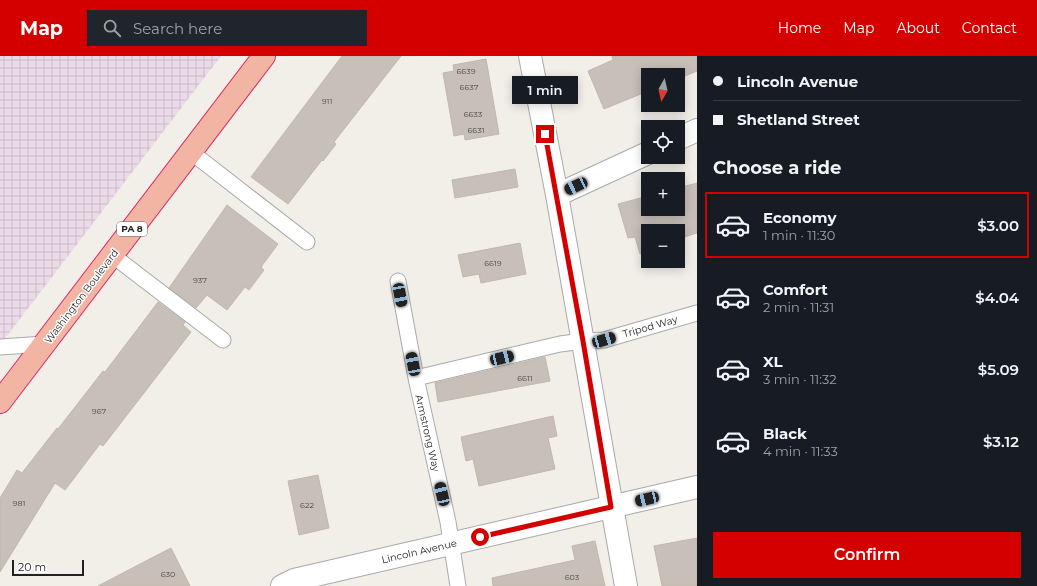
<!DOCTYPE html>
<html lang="en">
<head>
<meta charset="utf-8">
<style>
  :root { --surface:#171b24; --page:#20242c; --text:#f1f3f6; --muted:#9ea1a6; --line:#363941; --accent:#d40000 }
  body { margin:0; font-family:Montserrat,sans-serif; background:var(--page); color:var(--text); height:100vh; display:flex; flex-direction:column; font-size:15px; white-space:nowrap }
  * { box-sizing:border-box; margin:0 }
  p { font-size:13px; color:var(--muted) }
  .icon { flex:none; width:22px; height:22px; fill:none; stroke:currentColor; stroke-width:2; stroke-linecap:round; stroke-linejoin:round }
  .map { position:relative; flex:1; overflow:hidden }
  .sheet { display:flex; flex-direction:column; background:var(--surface); width:340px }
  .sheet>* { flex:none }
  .banner { display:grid; align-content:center; height:88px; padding:0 16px; background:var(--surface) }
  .needle { width:26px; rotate:188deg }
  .controls { position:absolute; left:641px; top:12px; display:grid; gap:8px }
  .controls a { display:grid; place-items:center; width:44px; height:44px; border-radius:0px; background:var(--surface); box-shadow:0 2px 10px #0003; font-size:20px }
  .scale { position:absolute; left:12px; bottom:10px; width:72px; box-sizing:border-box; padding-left:4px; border:2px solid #222; border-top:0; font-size:11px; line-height:14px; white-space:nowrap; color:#222; -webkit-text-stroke:3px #fff; paint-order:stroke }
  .end { position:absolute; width:18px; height:18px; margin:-9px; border:5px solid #d40000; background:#fff; box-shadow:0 0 0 2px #fff }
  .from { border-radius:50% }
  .bubble { position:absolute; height:28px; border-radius:0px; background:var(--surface); box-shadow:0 2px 10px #0003; font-size:13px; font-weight:600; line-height:28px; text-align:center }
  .car { position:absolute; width:12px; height:24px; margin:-12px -6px; border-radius:5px; box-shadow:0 0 3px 1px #0007; background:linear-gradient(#222 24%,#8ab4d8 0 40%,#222 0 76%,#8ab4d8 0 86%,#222 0) }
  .banner b { display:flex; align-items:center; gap:14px; height:38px; font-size:15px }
  .banner b+b { border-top:1px solid var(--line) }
  .banner i { width:10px; height:10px; background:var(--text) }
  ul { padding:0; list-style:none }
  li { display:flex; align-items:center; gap:12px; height:66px; margin:0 8px 6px; padding:0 8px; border:2px solid transparent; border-radius:0px }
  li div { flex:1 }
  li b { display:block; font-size:15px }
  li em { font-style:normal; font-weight:600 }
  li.active { border-color:var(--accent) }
  li>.icon { width:36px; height:36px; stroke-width:1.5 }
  h2 { padding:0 16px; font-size:18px; line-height:48px }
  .button { display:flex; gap:8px; margin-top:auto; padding:8px 16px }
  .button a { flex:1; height:46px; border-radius:0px; background:var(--accent); color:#fff; font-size:16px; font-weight:600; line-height:46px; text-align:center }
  header { display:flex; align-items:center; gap:24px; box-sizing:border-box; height:56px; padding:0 20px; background:var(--accent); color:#fff }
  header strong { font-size:19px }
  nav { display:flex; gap:22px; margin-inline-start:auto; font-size:14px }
  .search { width:280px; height:36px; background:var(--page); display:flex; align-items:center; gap:10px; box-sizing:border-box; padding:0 14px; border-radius:0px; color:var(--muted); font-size:15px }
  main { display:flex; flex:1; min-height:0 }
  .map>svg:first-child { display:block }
  .industrial { fill:url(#industrial-grid) }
  .building { fill:#c7bfb8; stroke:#c4b6ab }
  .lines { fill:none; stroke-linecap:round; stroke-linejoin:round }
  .service-casing { stroke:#a9a9a9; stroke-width:17 }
  .minor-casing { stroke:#a9a9a9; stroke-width:24 }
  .tertiary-casing { stroke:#a9a9a9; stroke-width:24 }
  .trunk-casing { stroke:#dc2a67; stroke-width:24 }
  .service { stroke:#fff; stroke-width:15 }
  .minor { stroke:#fff; stroke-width:22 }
  .tertiary { stroke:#fff; stroke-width:22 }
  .trunk { stroke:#f2b4a3; stroke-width:22 }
  .route { stroke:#d40000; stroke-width:5 }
  .labels { text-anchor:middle; stroke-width:3; stroke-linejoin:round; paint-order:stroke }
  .number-label { font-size:8px; fill:#4b4948 }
  .shield { fill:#fff; stroke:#646464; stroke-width:1 }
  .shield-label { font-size:9px; font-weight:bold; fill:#222 }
  .street-label { font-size:10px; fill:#222; stroke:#fff }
</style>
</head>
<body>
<header>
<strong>Map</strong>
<div class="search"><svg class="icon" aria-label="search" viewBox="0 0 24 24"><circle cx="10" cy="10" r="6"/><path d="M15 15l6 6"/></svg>Search here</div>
<nav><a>Home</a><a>Map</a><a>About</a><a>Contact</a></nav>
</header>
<main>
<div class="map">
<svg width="697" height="530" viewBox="0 0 697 530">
  <defs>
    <pattern id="industrial-grid" width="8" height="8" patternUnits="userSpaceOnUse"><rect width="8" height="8" fill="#ebdbe8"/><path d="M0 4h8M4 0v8" fill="none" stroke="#c9bcc7"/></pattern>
  </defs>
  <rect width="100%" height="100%" fill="#f2efe9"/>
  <path class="industrial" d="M 0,0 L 221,0 L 0,289 Z"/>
  <path class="building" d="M 342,0 L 401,0 L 334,86 L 336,88 L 323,105 L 322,104 L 288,148 L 251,121 Z
    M 612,0 L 697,0 L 697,15 L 678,23 L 678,19 L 648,19 L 648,35 L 604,53 L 588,15 L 613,4 Z
    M 486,3 L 499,78 L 465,84 L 464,78 L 454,80 L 443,17 L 454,15 L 453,9 Z
    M 515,113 L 518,131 L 455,142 L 452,124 Z
    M 697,127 L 697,177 L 678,183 L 679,187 L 678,187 L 678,175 L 648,175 L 648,196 L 640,198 L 635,181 L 628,182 L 618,148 L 648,140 L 648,153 L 678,153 L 678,132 Z
    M 227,149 L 278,188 L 261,211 L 264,214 L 249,234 L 245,231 L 227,254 L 207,239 L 196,252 L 169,232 Z
    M 520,187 L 526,218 L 481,227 L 479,218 L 463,221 L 458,199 Z
    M 158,246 L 185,266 L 183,269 L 191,276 L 103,390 L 100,388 L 65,434 L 55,427 L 0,516 L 0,442 L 17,414 L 22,417 L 57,372 L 58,373 L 103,315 L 105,316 Z
    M 545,301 L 550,325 L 438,346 L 435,327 Z
    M 553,360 L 557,380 L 548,382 L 555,413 L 479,430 L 473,403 L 466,405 L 461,381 Z
    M 318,419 L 329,472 L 299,479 L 288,425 Z
    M 697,482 L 697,530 L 662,530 L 654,490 Z
    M 595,485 L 605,530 L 493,530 L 492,522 L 575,504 L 572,490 Z
    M 171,492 L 190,530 L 98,530 L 140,508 Z"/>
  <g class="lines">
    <defs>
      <path id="service" d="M 191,96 L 307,186
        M 112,199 L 223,284
        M 398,225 L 416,322 L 448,466 L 458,530
        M 0,291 L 44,288
        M 416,322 L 560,288 L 583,285 L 604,284 L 697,257"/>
      <path id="minor" d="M 530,0 L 557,139 L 626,530
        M 678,83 L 697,74
        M 557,139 L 648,97"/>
      <path id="tertiary" d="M 282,530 L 294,524 L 697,431"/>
      <path id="trunk" d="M 0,346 L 264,0"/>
    </defs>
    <use href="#service" class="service-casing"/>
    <use href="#minor" class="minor-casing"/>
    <use href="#tertiary" class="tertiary-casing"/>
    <use href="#trunk" class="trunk-casing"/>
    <use href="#service" class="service"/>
    <use href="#minor" class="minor"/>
    <use href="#tertiary" class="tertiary"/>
    <use href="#trunk" class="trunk"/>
  </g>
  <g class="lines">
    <path class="route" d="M 480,481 L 611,451 L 583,285 L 545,78"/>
  </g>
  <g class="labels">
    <g class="number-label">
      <text x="466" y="18">6639</text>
      <text x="469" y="34">6637</text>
      <text x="327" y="48">911</text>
      <text x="473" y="61">6633</text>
      <text x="476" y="77">6631</text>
      <text x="493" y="210">6619</text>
      <text x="200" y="227">937</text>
      <text x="525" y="325">6611</text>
      <text x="99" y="358">967</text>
      <text x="19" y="450">981</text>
      <text x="307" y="452">622</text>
      <text x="168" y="521">630</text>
      <text x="572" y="524">603</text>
    </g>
    <rect class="shield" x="117" y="166" width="30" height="14" rx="3"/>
    <g class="shield-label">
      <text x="132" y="176">PA 8</text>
    </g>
    <g class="street-label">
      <text transform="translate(81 240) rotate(-53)" y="4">Washington Boulevard</text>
      <text transform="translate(650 270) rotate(-16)" y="4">Tripod Way</text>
      <text transform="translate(428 377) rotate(77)" y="4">Armstrong Way</text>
      <text transform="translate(419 495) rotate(-13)" y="4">Lincoln Avenue</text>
    </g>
  </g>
</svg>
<div class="controls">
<a><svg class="needle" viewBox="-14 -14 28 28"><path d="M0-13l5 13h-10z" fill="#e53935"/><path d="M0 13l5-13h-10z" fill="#9ea1a6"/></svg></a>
<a><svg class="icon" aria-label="locate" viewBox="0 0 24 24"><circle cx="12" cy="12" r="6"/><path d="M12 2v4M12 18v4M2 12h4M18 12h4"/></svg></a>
<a>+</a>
<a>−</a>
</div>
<div class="scale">20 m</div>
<i class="end from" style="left:480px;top:481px"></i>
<i class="end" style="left:545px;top:78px"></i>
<div class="bubble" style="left:512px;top:20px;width:66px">1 min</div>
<i class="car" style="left:576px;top:130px;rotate:245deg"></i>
<i class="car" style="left:400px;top:239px;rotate:169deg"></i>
<i class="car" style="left:604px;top:284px;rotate:74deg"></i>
<i class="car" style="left:502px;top:302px;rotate:77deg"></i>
<i class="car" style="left:413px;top:308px;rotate:349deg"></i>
<i class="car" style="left:442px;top:438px;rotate:347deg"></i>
<i class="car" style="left:647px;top:443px;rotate:257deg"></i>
</div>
<section class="sheet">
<div class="banner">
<b><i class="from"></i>Lincoln Avenue</b>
<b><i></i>Shetland Street</b>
</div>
<h2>Choose a ride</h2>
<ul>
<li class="active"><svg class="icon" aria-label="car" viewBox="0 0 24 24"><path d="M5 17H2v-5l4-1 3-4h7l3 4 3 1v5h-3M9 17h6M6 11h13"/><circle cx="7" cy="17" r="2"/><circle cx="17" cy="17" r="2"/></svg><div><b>Economy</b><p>1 min · 11:30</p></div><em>$3.00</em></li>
<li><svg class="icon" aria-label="car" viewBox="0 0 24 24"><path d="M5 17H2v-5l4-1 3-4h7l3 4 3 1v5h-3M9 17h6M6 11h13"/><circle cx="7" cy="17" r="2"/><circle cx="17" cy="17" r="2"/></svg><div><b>Comfort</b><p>2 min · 11:31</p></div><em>$4.04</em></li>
<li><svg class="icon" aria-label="car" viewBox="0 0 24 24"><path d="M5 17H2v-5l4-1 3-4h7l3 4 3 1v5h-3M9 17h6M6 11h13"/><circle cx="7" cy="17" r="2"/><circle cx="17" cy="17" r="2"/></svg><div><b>XL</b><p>3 min · 11:32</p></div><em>$5.09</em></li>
<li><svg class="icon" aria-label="car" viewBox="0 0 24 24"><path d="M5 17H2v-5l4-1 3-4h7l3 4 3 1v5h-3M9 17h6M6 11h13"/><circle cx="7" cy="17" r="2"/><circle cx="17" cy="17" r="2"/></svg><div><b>Black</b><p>4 min · 11:33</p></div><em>$3.12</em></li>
</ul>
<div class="button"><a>Confirm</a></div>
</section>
</main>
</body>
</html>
